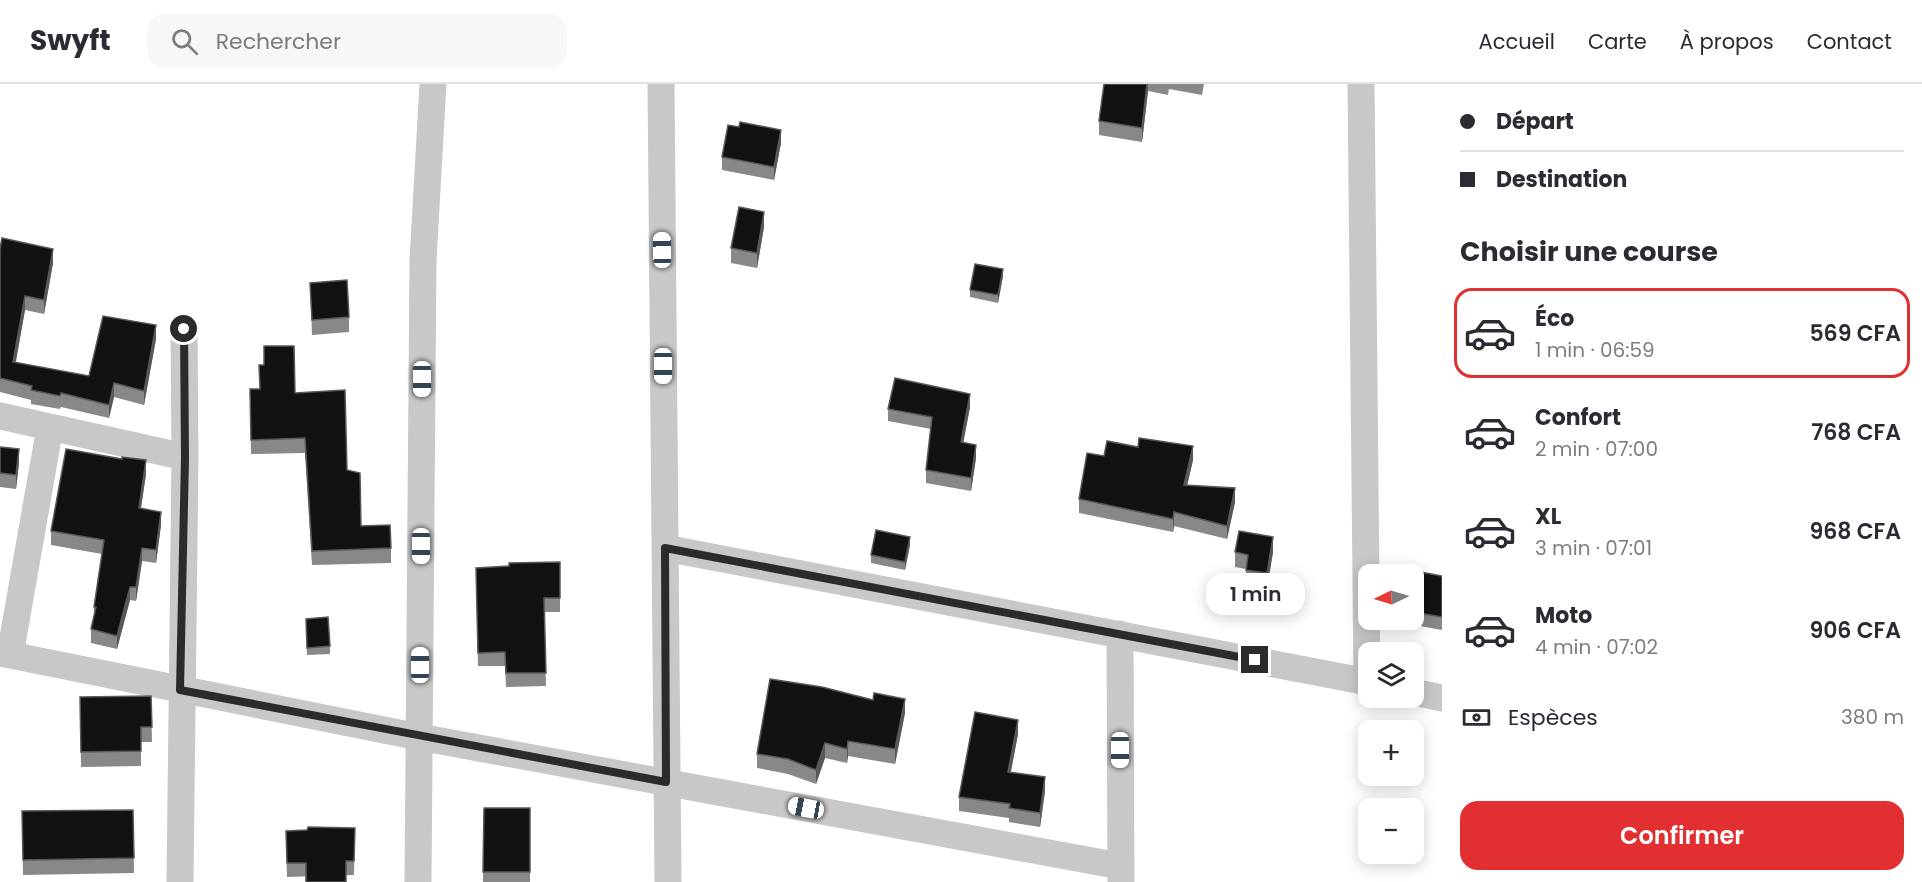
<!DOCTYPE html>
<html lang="fr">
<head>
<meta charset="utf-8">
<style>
  :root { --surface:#fff; --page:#f7f7f7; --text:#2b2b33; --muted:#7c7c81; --line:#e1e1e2; --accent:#e12f32 }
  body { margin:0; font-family:Poppins,sans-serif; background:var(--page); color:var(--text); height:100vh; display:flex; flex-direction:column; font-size:22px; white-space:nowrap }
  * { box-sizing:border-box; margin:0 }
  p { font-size:20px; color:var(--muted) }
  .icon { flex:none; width:33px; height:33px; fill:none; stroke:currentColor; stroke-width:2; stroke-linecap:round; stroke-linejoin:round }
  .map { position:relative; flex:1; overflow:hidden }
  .details { display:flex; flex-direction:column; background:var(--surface); width:480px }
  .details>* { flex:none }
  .guide { display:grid; align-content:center; height:132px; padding:0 18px; background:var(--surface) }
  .needle { width:39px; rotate:265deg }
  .controls { position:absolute; left:1358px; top:480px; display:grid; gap:12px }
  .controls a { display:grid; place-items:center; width:66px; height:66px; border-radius:12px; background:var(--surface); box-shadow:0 3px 15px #0003; font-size:30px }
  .end { position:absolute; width:27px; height:27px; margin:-14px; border:8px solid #2b2b2b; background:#fff; box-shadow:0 0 0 3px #fff }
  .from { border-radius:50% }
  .bubble { position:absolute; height:42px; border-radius:18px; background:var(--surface); box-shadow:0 3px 15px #0003; font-size:20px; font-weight:600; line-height:42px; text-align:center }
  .car { position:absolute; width:18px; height:36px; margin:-18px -9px; border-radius:8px; box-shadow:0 0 4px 2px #0007; background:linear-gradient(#fff 24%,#345 0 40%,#fff 0 76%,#345 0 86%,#fff 0) }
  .guide b { display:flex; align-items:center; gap:21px; height:57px; font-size:22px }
  .guide b+b { border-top:2px solid var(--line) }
  .guide i { width:15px; height:15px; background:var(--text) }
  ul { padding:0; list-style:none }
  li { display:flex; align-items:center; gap:18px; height:90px; margin:0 12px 9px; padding:0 6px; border:3px solid transparent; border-radius:18px }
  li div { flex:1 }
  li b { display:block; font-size:22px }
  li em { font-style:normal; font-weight:600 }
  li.on { border-color:var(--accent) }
  li>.icon { width:54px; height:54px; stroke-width:1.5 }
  h2 { padding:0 18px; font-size:27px; line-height:72px }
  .pay { display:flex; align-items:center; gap:15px; height:66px; padding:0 18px; font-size:22px }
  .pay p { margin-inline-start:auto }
  .button { display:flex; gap:12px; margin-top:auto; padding:12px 18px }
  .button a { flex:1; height:69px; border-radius:18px; background:var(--accent); color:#fff; font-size:24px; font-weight:600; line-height:69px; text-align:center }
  header { display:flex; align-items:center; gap:36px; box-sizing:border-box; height:84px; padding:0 30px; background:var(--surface); border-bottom:2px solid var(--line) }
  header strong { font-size:28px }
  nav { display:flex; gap:33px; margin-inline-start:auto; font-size:21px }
  .search { width:420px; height:54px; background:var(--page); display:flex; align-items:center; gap:15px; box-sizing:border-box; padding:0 21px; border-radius:18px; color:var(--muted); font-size:22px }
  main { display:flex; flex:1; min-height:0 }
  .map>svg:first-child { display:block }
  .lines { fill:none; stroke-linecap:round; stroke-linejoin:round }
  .minor { stroke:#c8c8c8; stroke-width:27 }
  .wall { fill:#888 }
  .shaded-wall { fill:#595959 }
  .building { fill:#121212; stroke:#595959; stroke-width:1.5 }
  .route { stroke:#2b2b2b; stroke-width:8 }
</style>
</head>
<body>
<header>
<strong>Swyft</strong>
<div class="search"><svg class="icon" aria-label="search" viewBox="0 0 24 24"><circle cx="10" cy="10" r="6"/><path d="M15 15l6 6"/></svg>Rechercher</div>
<nav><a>Accueil</a><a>Carte</a><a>À propos</a><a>Contact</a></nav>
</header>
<main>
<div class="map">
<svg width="1442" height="798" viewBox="0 0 1442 798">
  <rect width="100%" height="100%" fill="#fff"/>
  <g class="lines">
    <path class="minor" d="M 661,0 L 668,798
      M 1361,0 L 1367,598
      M 0,332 L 185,373
      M 665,464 L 1368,598
      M 1120,550 L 1121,798
      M 0,569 L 419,653 L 1120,782
      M 10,571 L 50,343
      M 1413,608 L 1442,614
      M 180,798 L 185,373 L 184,245
      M 418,798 L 423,176 L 433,0"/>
  </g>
  <path class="wall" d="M 1104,0 L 1204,0 L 1202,11 L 1169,5 L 1168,11 L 1148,7 L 1142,58 L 1099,51 L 1099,37 Z
    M 781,59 L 774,96 L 722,86 L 722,73 Z
    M 764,143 L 757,184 L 731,179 L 731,164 Z
    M 0,165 L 53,179 L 44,230 L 25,226 L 16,278 L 89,292 L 156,255 L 144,321 L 114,313 L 109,334 L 61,323 L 60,325 L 31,320 L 31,316 L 0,308 Z
    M 1003,192 L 998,219 L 970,213 L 970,206 Z
    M 310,199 L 349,233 L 349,248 L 312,251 Z
    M 250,305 L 295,309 L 347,386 L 361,442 L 391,464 L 391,479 L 312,481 L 305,369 L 251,370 Z
    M 970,323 L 963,359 L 976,374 L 971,407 L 926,399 L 926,386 L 931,345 L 888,337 L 888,325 Z
    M 0,363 L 19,379 L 16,405 L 0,403 Z
    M 1104,372 L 1193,376 L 1187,401 L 1235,418 L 1227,455 L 1174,442 L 1173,448 L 1079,429 L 1079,415 Z
    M 146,390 L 141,424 L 161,441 L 156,479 L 142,477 L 136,517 L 130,516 L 117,565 L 91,559 L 91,545 L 94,531 L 94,523 L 102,470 L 51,461 L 51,447 Z
    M 910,461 L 905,486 L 871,479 L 871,471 Z
    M 1235,468 L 1273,468 L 1267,504 L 1246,501 L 1246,485 L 1235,483 Z
    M 560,478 L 560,528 L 544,528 L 546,602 L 506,603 L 505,582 L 478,582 L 476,498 L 509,482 Z
    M 1442,492 L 1442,546 L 1409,540 L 1409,536 L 1413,536 L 1413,503 Z
    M 306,543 L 330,562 L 330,570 L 307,571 Z
    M 151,612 L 152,658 L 141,658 L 141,682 L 81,683 L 80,613 Z
    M 905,629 L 895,680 L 848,672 L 847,679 L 825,674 L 816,700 L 788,690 L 757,684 L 757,670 Z
    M 1018,650 L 1011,688 L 1045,707 L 1040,743 L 1009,738 L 1009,734 L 959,727 L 959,713 Z
    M 484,724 L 530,724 L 530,798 L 483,798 Z
    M 133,726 L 134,789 L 23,791 L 22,727 Z
    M 355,744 L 354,791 L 287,793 L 286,760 Z"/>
  <path class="shaded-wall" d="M 1147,0 L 1148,0 L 1148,7 L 1142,58 L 1142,44 Z
    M 781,46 L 781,59 L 774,96 L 774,83 Z
    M 764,128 L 764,143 L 757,184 L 757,169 Z
    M 53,165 L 53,179 L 44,230 L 44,216 Z
    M 1003,185 L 1003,192 L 998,219 L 998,211 Z
    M 25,212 L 25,226 L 13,292 L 13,278 Z
    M 156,241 L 156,255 L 144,321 L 144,307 Z
    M 114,299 L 114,313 L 109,334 L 109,321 Z
    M 970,310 L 970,323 L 961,371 L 961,358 Z
    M 976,361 L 976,374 L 971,407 L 971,394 Z
    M 1193,362 L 1193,376 L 1184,415 L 1184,401 Z
    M 19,365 L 19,379 L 16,405 L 16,391 Z
    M 146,376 L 146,390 L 139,437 L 139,424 Z
    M 1235,404 L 1235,418 L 1227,455 L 1227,442 Z
    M 161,428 L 161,441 L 156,479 L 156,466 Z
    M 1174,428 L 1174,442 L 1173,448 L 1173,435 Z
    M 910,453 L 910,461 L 905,486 L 905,478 Z
    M 1273,453 L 1273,468 L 1267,504 L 1267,489 Z
    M 142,464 L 142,477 L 136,517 L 136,503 Z
    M 130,503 L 130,516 L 117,565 L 117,552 Z
    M 905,615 L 905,629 L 895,680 L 895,665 Z
    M 1018,636 L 1018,650 L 1008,702 L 1008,688 Z
    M 848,657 L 848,672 L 847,679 L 847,665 Z
    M 825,659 L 825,674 L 816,700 L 816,686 Z
    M 1045,693 L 1045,707 L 1040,743 L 1040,729 Z"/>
  <path class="building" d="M 1104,0 L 1147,0 L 1142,44 L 1099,37 Z
    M 740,38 L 781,46 L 774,83 L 722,73 L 728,41 L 739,43 Z
    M 739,123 L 764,128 L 757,169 L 731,164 Z
    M 2,154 L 53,165 L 44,216 L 25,212 L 13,278 L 89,292 L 103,232 L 156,241 L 144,307 L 114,299 L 109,321 L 61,309 L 60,312 L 31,306 L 32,302 L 0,294 L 0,165 Z
    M 975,180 L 1003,185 L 998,211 L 970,206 Z
    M 347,196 L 349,233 L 312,236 L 310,199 Z
    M 264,262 L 294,262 L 295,309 L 345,306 L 347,386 L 360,389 L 361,442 L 390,441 L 391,464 L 312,467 L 305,354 L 251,356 L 250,305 L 260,305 L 259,281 L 264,281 Z
    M 895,294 L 970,310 L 961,358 L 976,361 L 971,394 L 926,386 L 932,333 L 888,325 Z
    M 1139,354 L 1193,362 L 1184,401 L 1235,404 L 1227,442 L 1174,428 L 1173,435 L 1079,415 L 1087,369 L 1104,372 L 1107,357 L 1138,363 Z
    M 0,363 L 19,365 L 16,391 L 0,389 Z
    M 66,365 L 122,375 L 122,373 L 146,376 L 139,424 L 161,428 L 156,466 L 142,464 L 136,503 L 130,503 L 117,552 L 91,545 L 96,523 L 94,523 L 104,456 L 51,447 Z
    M 876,446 L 910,453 L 905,478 L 871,471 Z
    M 1239,447 L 1273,453 L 1267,489 L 1246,486 L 1248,471 L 1235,468 Z
    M 560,478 L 560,514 L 544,514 L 546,589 L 506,589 L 505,568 L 478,569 L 476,484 L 509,482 L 509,479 Z
    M 1415,487 L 1442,492 L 1442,533 L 1413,528 L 1413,503 Z
    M 328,533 L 330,562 L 307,564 L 306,535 Z
    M 770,595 L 822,603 L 873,616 L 874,609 L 905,615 L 895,665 L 848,657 L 847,665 L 825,659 L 816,686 L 788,675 L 757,670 Z
    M 151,612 L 152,643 L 141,643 L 141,667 L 81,668 L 80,613 Z
    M 975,628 L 1018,636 L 1008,688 L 1045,693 L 1040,729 L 1009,724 L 1010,720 L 959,713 Z
    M 484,724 L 530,724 L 530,788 L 483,788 Z
    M 133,726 L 134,774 L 23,776 L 22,727 Z
    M 308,743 L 355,744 L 354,777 L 346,777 L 346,798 L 306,798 L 306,779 L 287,779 L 286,747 L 307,746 Z"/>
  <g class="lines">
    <path class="route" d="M 184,245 L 185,374 L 180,606 L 666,698 L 665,464 L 1255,576"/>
  </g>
</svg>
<div class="controls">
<a><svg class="needle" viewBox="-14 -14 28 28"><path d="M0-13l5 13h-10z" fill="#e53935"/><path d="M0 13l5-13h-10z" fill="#7c7c81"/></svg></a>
<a><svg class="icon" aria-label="layers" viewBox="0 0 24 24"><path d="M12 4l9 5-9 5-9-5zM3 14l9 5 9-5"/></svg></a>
<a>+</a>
<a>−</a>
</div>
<i class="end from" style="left:184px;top:245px"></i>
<i class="end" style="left:1255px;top:576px"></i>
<div class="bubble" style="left:1206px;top:489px;width:99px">1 min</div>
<i class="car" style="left:662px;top:166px;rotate:359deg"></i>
<i class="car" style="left:663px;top:282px;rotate:180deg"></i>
<i class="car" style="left:422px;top:295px;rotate:180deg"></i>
<i class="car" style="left:421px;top:462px;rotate:180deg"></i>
<i class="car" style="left:420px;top:581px;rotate:0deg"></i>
<i class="car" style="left:1120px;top:666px;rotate:180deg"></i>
<i class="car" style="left:806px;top:724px;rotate:281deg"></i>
</div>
<section class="details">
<div class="guide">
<b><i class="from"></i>Départ</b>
<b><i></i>Destination</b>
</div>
<h2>Choisir une course</h2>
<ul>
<li class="on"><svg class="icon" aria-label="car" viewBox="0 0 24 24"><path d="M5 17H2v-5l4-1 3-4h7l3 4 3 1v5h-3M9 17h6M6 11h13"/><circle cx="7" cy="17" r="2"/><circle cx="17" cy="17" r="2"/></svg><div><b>Éco</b><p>1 min · 06:59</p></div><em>569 CFA</em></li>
<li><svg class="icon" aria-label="car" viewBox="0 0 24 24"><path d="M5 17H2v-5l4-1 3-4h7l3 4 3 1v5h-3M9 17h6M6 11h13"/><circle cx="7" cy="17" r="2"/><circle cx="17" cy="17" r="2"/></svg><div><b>Confort</b><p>2 min · 07:00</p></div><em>768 CFA</em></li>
<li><svg class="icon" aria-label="car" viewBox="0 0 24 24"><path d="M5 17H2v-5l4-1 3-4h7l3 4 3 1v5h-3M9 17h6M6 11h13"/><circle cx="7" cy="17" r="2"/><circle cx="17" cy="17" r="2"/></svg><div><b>XL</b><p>3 min · 07:01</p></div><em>968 CFA</em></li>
<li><svg class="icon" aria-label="car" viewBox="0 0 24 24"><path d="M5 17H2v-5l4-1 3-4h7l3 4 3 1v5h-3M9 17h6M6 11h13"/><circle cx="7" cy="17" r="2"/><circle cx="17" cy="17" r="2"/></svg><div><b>Moto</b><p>4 min · 07:02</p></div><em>906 CFA</em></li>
</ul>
<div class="pay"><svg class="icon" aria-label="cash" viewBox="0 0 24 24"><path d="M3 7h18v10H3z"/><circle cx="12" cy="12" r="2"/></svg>Espèces<p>380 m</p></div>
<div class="button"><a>Confirmer</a></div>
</section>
</main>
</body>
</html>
